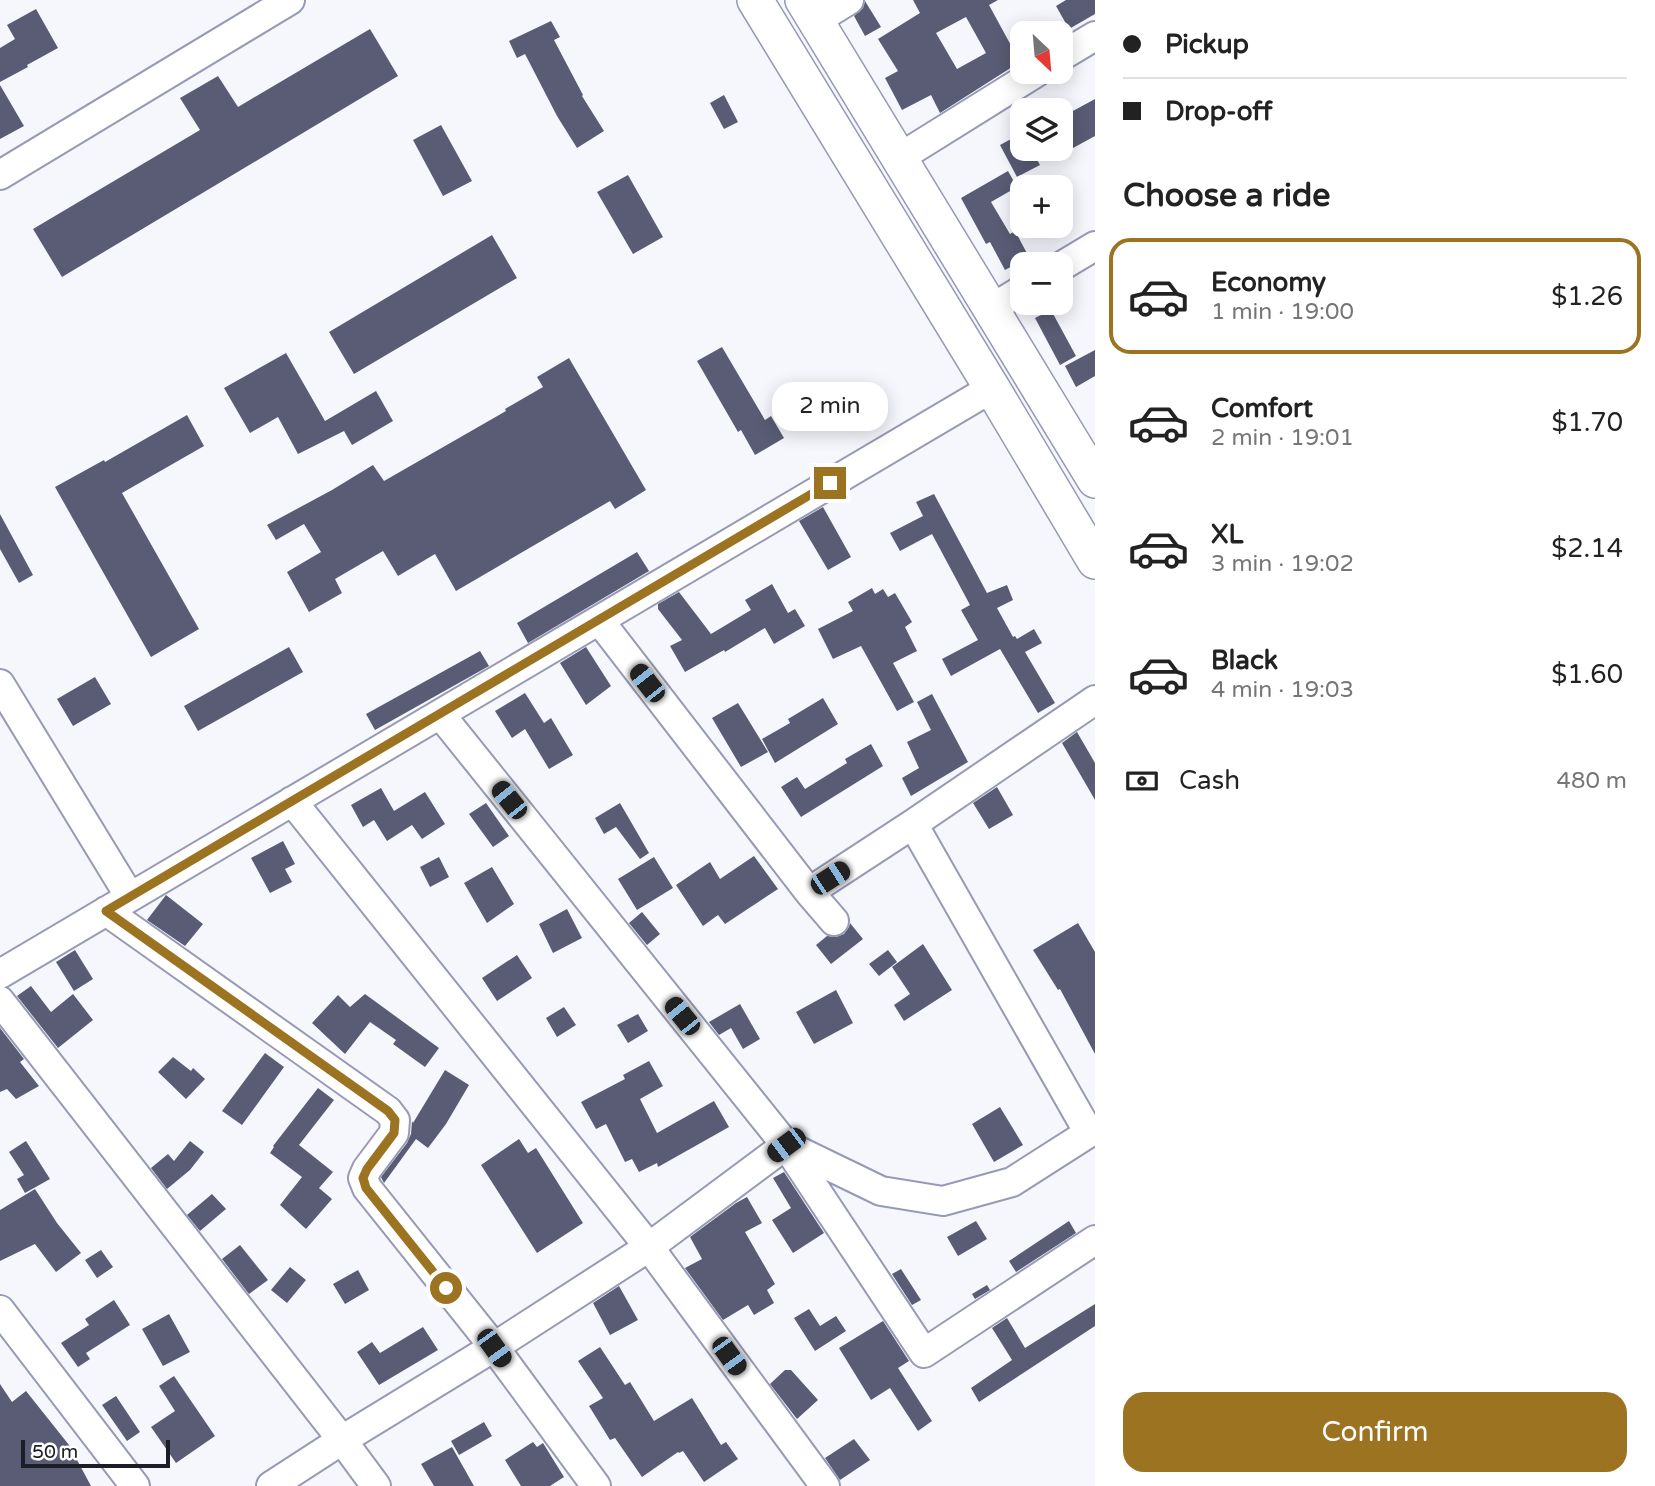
<!DOCTYPE html>
<html lang="en">
<head>
<meta charset="utf-8">
<style>
  :root { --surface:#fff; --page:#f6f6f6; --text:#222; --muted:#767676; --line:#e0e0e0; --accent:#9c7321 }
  body { margin:0; font-family:"Varela Round",sans-serif; background:var(--page); color:var(--text); height:100vh; display:flex; flex-direction:column; font-size:26px; white-space:nowrap }
  * { box-sizing:border-box; margin:0 }
  p { font-size:23px; color:var(--muted) }
  .icon { flex:none; width:38px; height:38px; fill:none; stroke:currentColor; stroke-width:2; stroke-linecap:round; stroke-linejoin:round }
  .map { position:relative; flex:1; overflow:hidden }
  .details { display:flex; flex-direction:column; background:var(--surface); width:560px }
  .details>* { flex:none }
  .top-card { display:grid; align-content:center; height:154px; padding:0 28px; background:var(--surface) }
  .needle { width:46px; rotate:154deg }
  .controls { position:absolute; left:1010px; top:21px; display:grid; gap:14px }
  .controls a { display:grid; place-items:center; width:63px; height:63px; border-radius:14px; background:var(--surface); box-shadow:0 4px 18px #0003; font-size:35px }
  .scale { position:absolute; left:21px; bottom:18px; width:149px; box-sizing:border-box; padding-left:7px; border:4px solid #1c1d27; border-top:0; font-size:19px; line-height:24px; white-space:nowrap; color:#1c1d27; -webkit-text-stroke:5px #fff; paint-order:stroke }
  .end { position:absolute; width:32px; height:32px; margin:-16px; border:9px solid #9c7321; background:#fff; box-shadow:0 0 0 4px #fff }
  .from { border-radius:50% }
  .bubble { position:absolute; height:49px; border-radius:21px; background:var(--surface); box-shadow:0 4px 18px #0003; font-size:23px; font-weight:600; line-height:49px; text-align:center }
  .car { position:absolute; width:21px; height:42px; margin:-21px -10px; border-radius:9px; box-shadow:0 0 5px 2px #0007; background:linear-gradient(#222 24%,#8ab4d8 0 40%,#222 0 76%,#8ab4d8 0 86%,#222 0) }
  .top-card b { display:flex; align-items:center; gap:24px; height:66px; font-size:26px }
  .top-card b+b { border-top:2px solid var(--line) }
  .top-card i { width:18px; height:18px; background:var(--text) }
  ul { padding:0; list-style:none }
  li { display:flex; align-items:center; gap:21px; height:116px; margin:0 14px 10px; padding:0 14px; border:4px solid transparent; border-radius:21px }
  li div { flex:1 }
  li b { display:block; font-size:26px }
  li em { font-style:normal; font-weight:600 }
  li.on { border-color:var(--accent) }
  li>.icon { width:63px; height:63px; stroke-width:1.5 }
  h2 { padding:0 28px; font-size:32px; line-height:84px }
  .pay { display:flex; align-items:center; gap:18px; height:77px; padding:0 28px; font-size:26px }
  .pay p { margin-inline-start:auto }
  .cta { display:flex; gap:14px; margin-top:auto; padding:14px 28px }
  .cta a { flex:1; height:80px; border-radius:21px; background:var(--accent); color:#fff; font-size:28px; font-weight:600; line-height:80px; text-align:center }
  main { display:flex; flex:1; min-height:0 }
  .map>svg:first-child { display:block }
  .building { fill:#595c74; fill-rule:evenodd }
  .lines { fill:none; stroke-linecap:round; stroke-linejoin:round }
  .minor-casing { stroke:#969ab5; stroke-width:32 }
  .major-casing { stroke:#969ab5; stroke-width:38 }
  .minor { stroke:#fff; stroke-width:28 }
  .major { stroke:#fff; stroke-width:35 }
  .route { stroke:#9c7321; stroke-width:9 }
</style>
</head>
<body>
<main>
<div class="map">
<svg width="1095" height="1486" viewBox="0 0 1095 1486">
  <rect width="100%" height="100%" fill="#f6f7fd"/>
  <path class="building" d="M 913,0 L 998,0 L 989,5 L 1020,62 L 940,113 L 931,95 L 902,110 L 885,78 L 898,71 L 878,39 L 920,13 ZM 966,17 L 986,53 L 957,69 L 936,33 Z
    M 1066,0 L 1095,0 L 1095,14 L 1069,29 L 1056,6 Z
    M 865,1 L 881,27 L 865,36 L 854,16 L 863,8 Z
    M 36,9 L 58,48 L 27,65 L 28,67 L 0,82 L 0,48 L 15,39 L 7,25 Z
    M 551,21 L 560,37 L 554,40 L 583,95 L 582,96 L 604,131 L 577,148 L 557,116 L 525,54 L 517,58 L 509,41 Z
    M 370,29 L 398,76 L 62,277 L 33,229 L 200,130 L 180,98 L 218,76 L 238,107 Z
    M 0,85 L 24,126 L 0,139 Z
    M 724,95 L 738,122 L 724,129 L 710,103 Z
    M 1095,99 L 1095,136 L 1073,148 L 1060,125 L 1060,118 Z
    M 441,125 L 472,181 L 443,196 L 413,140 Z
    M 1022,133 L 1022,149 L 1031,149 L 1040,165 L 1017,177 L 1000,145 Z
    M 1008,171 L 1017,187 L 991,202 L 1010,234 L 1015,231 L 1029,257 L 1005,270 L 990,242 L 986,244 L 961,198 Z
    M 628,175 L 663,237 L 633,254 L 597,192 Z
    M 492,235 L 517,278 L 354,374 L 329,332 Z
    M 1051,310 L 1076,356 L 1060,365 L 1035,318 Z
    M 722,347 L 765,420 L 771,416 L 784,438 L 755,455 L 741,430 L 738,432 L 697,361 Z
    M 1095,350 L 1095,376 L 1076,387 L 1065,366 Z
    M 286,353 L 325,421 L 376,391 L 393,421 L 352,445 L 344,431 L 298,454 L 278,417 L 250,433 L 224,388 Z
    M 569,358 L 646,490 L 615,509 L 610,501 L 456,591 L 435,554 L 398,576 L 383,551 L 335,579 L 342,593 L 309,612 L 287,572 L 321,552 L 304,524 L 276,540 L 267,525 L 332,490 L 373,465 L 384,481 L 506,411 L 505,409 L 543,387 L 537,377 Z
    M 187,415 L 204,446 L 122,493 L 199,629 L 151,657 L 55,487 L 104,460 L 105,462 Z
    M 934,494 L 987,593 L 1007,585 L 1013,600 L 997,608 L 1013,637 L 1015,636 L 1017,639 L 1034,629 L 1042,643 L 1025,652 L 1055,703 L 1038,713 L 1000,649 L 951,676 L 942,659 L 978,640 L 961,610 L 970,605 L 932,534 L 900,551 L 890,533 L 923,516 L 916,502 Z
    M 823,507 L 851,557 L 828,570 L 799,521 Z
    M 0,514 L 33,575 L 19,583 L 0,549 Z
    M 637,552 L 649,571 L 528,643 L 517,623 Z
    M 772,584 L 788,613 L 795,609 L 805,626 L 774,644 L 765,628 L 725,652 L 724,650 L 685,672 L 670,646 L 682,640 L 658,609 L 658,604 L 679,592 L 711,634 L 751,610 L 745,600 Z
    M 872,588 L 875,594 L 883,589 L 888,597 L 895,593 L 912,622 L 905,627 L 917,651 L 893,663 L 914,702 L 897,711 L 861,646 L 833,659 L 818,629 L 853,611 L 848,602 Z
    M 289,647 L 303,672 L 198,731 L 184,706 Z
    M 586,647 L 611,686 L 586,705 L 560,663 Z
    M 480,651 L 489,666 L 375,730 L 366,714 Z
    M 95,677 L 111,704 L 73,726 L 57,699 Z
    M 525,693 L 544,723 L 551,718 L 573,755 L 549,769 L 525,729 L 512,738 L 495,711 Z
    M 932,694 L 968,762 L 911,796 L 902,778 L 919,768 L 907,742 L 931,730 L 917,702 Z
    M 823,698 L 838,724 L 775,763 L 762,739 L 790,723 L 788,719 Z
    M 738,703 L 768,752 L 741,767 L 712,718 Z
    M 1077,732 L 1095,763 L 1095,800 L 1062,743 Z
    M 871,744 L 883,766 L 801,817 L 781,787 L 797,777 L 805,789 L 847,763 L 845,759 Z
    M 997,787 L 1013,815 L 989,829 L 973,803 Z
    M 381,788 L 394,811 L 425,792 L 445,824 L 422,839 L 412,825 L 387,841 L 374,820 L 363,827 L 351,805 Z
    M 486,803 L 509,836 L 493,847 L 469,814 Z
    M 620,803 L 649,853 L 640,859 L 616,827 L 604,834 L 595,818 Z
    M 283,841 L 295,864 L 285,869 L 292,882 L 270,893 L 251,858 Z
    M 754,856 L 778,889 L 725,924 L 718,915 L 703,926 L 676,885 L 710,862 L 720,879 Z
    M 439,857 L 449,877 L 430,887 L 420,867 Z
    M 654,857 L 673,888 L 637,910 L 618,879 Z
    M 492,867 L 514,904 L 487,923 L 464,883 Z
    M 166,895 L 203,924 L 185,946 L 147,920 Z
    M 567,909 L 582,938 L 553,953 L 539,924 Z
    M 642,912 L 660,934 L 647,945 L 629,923 Z
    M 850,923 L 863,939 L 831,964 L 816,945 L 827,936 L 836,937 L 844,934 L 849,927 Z
    M 1078,923 L 1095,952 L 1095,1054 L 1060,989 L 1058,990 L 1033,950 Z
    M 923,944 L 952,990 L 904,1021 L 894,1005 L 910,994 L 892,967 Z
    M 75,950 L 93,979 L 74,991 L 56,962 Z
    M 888,950 L 897,962 L 879,976 L 869,964 Z
    M 517,955 L 532,978 L 497,1001 L 482,978 Z
    M 31,986 L 51,1012 L 73,994 L 93,1020 L 58,1048 L 17,996 Z
    M 836,990 L 853,1023 L 814,1044 L 796,1012 Z
    M 365,994 L 439,1048 L 425,1067 L 393,1044 L 396,1040 L 370,1022 L 345,1054 L 312,1023 L 338,995 L 350,1007 Z
    M 740,1004 L 760,1039 L 743,1049 L 731,1028 L 719,1035 L 709,1022 Z
    M 564,1007 L 576,1025 L 557,1037 L 546,1018 Z
    M 638,1014 L 648,1031 L 628,1043 L 617,1025 Z
    M 0,1028 L 24,1059 L 20,1062 L 39,1086 L 16,1099 L 7,1089 L 0,1092 Z
    M 265,1053 L 284,1067 L 242,1125 L 222,1111 Z
    M 173,1057 L 191,1071 L 193,1068 L 205,1079 L 186,1099 L 158,1072 Z
    M 649,1061 L 663,1086 L 640,1099 L 657,1133 L 714,1101 L 729,1127 L 658,1167 L 657,1163 L 639,1172 L 632,1159 L 625,1162 L 606,1124 L 596,1129 L 581,1102 L 625,1079 L 623,1075 Z
    M 445,1070 L 469,1085 L 446,1124 L 428,1148 L 416,1139 L 384,1183 L 381,1177 L 407,1143 L 411,1134 L 412,1121 L 413,1123 Z
    M 318,1088 L 334,1100 L 299,1145 L 333,1172 L 319,1188 L 332,1199 L 306,1229 L 280,1205 L 302,1177 L 270,1153 L 274,1147 L 273,1146 Z
    M 1000,1107 L 1023,1145 L 994,1162 L 972,1124 Z
    M 519,1139 L 528,1153 L 536,1148 L 583,1223 L 537,1253 L 481,1165 Z
    M 26,1141 L 50,1179 L 25,1193 L 17,1179 L 24,1175 L 9,1152 Z
    M 190,1141 L 204,1152 L 190,1170 L 167,1189 L 151,1168 L 168,1154 L 174,1161 Z
    M 784,1172 L 824,1233 L 793,1253 L 772,1220 L 791,1208 L 773,1178 Z
    M 35,1189 L 57,1223 L 81,1253 L 56,1272 L 35,1244 L 0,1261 L 0,1210 Z
    M 212,1194 L 226,1209 L 200,1231 L 187,1215 Z
    M 747,1197 L 762,1223 L 745,1232 L 775,1284 L 767,1290 L 774,1303 L 754,1315 L 748,1305 L 723,1320 L 685,1268 L 702,1259 L 690,1237 L 736,1203 Z
    M 976,1221 L 987,1239 L 958,1256 L 947,1237 Z
    M 1069,1221 L 1076,1233 L 1016,1272 L 1009,1261 Z
    M 240,1245 L 268,1280 L 249,1294 L 222,1259 Z
    M 101,1250 L 113,1267 L 97,1278 L 85,1260 Z
    M 290,1267 L 306,1280 L 287,1303 L 271,1290 Z
    M 901,1269 L 921,1300 L 912,1305 L 892,1274 Z
    M 358,1270 L 369,1290 L 345,1304 L 333,1284 Z
    M 987,1285 L 990,1290 L 975,1299 L 972,1294 Z
    M 619,1286 L 638,1320 L 610,1335 L 593,1303 Z
    M 114,1300 L 130,1325 L 86,1353 L 90,1359 L 78,1367 L 61,1343 L 89,1325 L 85,1319 Z
    M 1095,1304 L 1095,1326 L 979,1402 L 971,1388 L 1012,1360 L 992,1328 L 1007,1318 L 1025,1348 Z
    M 809,1309 L 820,1326 L 836,1316 L 846,1331 L 815,1351 L 794,1318 Z
    M 169,1314 L 190,1352 L 163,1366 L 142,1329 Z
    M 883,1321 L 909,1361 L 898,1368 L 932,1421 L 918,1431 L 890,1388 L 871,1400 L 839,1348 Z
    M 423,1327 L 438,1350 L 379,1385 L 357,1352 L 372,1342 L 380,1353 Z
    M 600,1347 L 625,1385 L 630,1382 L 654,1421 L 692,1398 L 721,1445 L 726,1442 L 738,1459 L 704,1482 L 683,1451 L 679,1453 L 678,1452 L 642,1477 L 615,1438 L 610,1440 L 589,1406 L 603,1398 L 578,1361 Z
    M 785,1370 L 791,1370 L 818,1400 L 797,1419 L 770,1384 Z
    M 174,1376 L 215,1436 L 176,1463 L 151,1427 L 175,1411 L 159,1386 Z
    M 0,1384 L 12,1402 L 26,1391 L 69,1445 L 91,1486 L 0,1486 Z
    M 116,1396 L 140,1432 L 127,1441 L 102,1405 Z
    M 484,1422 L 492,1436 L 459,1455 L 451,1441 Z
    M 854,1439 L 870,1460 L 840,1480 L 825,1458 Z
    M 533,1442 L 537,1447 L 543,1443 L 564,1477 L 550,1486 L 521,1486 L 505,1460 Z
    M 452,1447 L 474,1486 L 434,1486 L 421,1464 Z"/>
  <g class="lines">
    <defs>
      <path id="minor" d="M 815,21 L 849,0
        M 1060,57 L 1095,36
        M 899,158 L 1037,72
        M 0,175 L 290,0
        M 1060,267 L 1095,246
        M 991,309 L 1022,290
        M 599,620 L 809,892 L 834,921
        M 0,684 L 130,897
        M 440,714 L 786,1145 L 924,1353 L 1095,1240
        M 292,801 L 649,1247 L 825,1486
        M 913,824 L 1089,1133
        M 809,892 L 913,824 L 1095,700
        M 106,911 L 388,1111 L 395,1120 L 394,1133 L 367,1169 L 363,1178 L 367,1188 L 494,1347 L 596,1486
        M 0,974 L 992,388
        M 0,1001 L 342,1440 L 376,1486
        M 0,1310 L 135,1486
        M 271,1486 L 342,1440 L 494,1347 L 649,1247 L 786,1145 L 881,1191 L 943,1201 L 1012,1182 L 1095,1129"/>
      <path id="major" d="M 755,0 L 992,388 L 1095,561
        M 803,0 L 1095,480"/>
    </defs>
    <use href="#minor" class="minor-casing"/>
    <use href="#major" class="major-casing"/>
    <use href="#minor" class="minor"/>
    <use href="#major" class="major"/>
  </g>
  <g class="lines">
    <path class="route" d="M 446,1288 L 366,1188 L 363,1178 L 367,1169 L 394,1133 L 395,1120 L 388,1111 L 106,911 L 830,483"/>
  </g>
</svg>
<div class="controls">
<a><svg class="needle" viewBox="-14 -14 28 28"><path d="M0-13l5 13h-10z" fill="#e53935"/><path d="M0 13l5-13h-10z" fill="#767676"/></svg></a>
<a><svg class="icon" aria-label="layers" viewBox="0 0 24 24"><path d="M12 4l9 5-9 5-9-5zM3 14l9 5 9-5"/></svg></a>
<a>+</a>
<a>−</a>
</div>
<div class="scale">50 m</div>
<i class="end from" style="left:446px;top:1288px"></i>
<i class="end" style="left:830px;top:483px"></i>
<div class="bubble" style="left:772px;top:382px;width:116px">2 min</div>
<i class="car" style="left:647px;top:683px;rotate:322deg"></i>
<i class="car" style="left:509px;top:800px;rotate:321deg"></i>
<i class="car" style="left:830px;top:878px;rotate:57deg"></i>
<i class="car" style="left:682px;top:1016px;rotate:321deg"></i>
<i class="car" style="left:786px;top:1145px;rotate:233deg"></i>
<i class="car" style="left:494px;top:1348px;rotate:144deg"></i>
<i class="car" style="left:729px;top:1356px;rotate:144deg"></i>
</div>
<section class="details">
<div class="top-card">
<b><i class="from"></i>Pickup</b>
<b><i></i>Drop-off</b>
</div>
<h2>Choose a ride</h2>
<ul>
<li class="on"><svg class="icon" aria-label="car" viewBox="0 0 24 24"><path d="M5 17H2v-5l4-1 3-4h7l3 4 3 1v5h-3M9 17h6M6 11h13"/><circle cx="7" cy="17" r="2"/><circle cx="17" cy="17" r="2"/></svg><div><b>Economy</b><p>1 min · 19:00</p></div><em>$1.26</em></li>
<li><svg class="icon" aria-label="car" viewBox="0 0 24 24"><path d="M5 17H2v-5l4-1 3-4h7l3 4 3 1v5h-3M9 17h6M6 11h13"/><circle cx="7" cy="17" r="2"/><circle cx="17" cy="17" r="2"/></svg><div><b>Comfort</b><p>2 min · 19:01</p></div><em>$1.70</em></li>
<li><svg class="icon" aria-label="car" viewBox="0 0 24 24"><path d="M5 17H2v-5l4-1 3-4h7l3 4 3 1v5h-3M9 17h6M6 11h13"/><circle cx="7" cy="17" r="2"/><circle cx="17" cy="17" r="2"/></svg><div><b>XL</b><p>3 min · 19:02</p></div><em>$2.14</em></li>
<li><svg class="icon" aria-label="car" viewBox="0 0 24 24"><path d="M5 17H2v-5l4-1 3-4h7l3 4 3 1v5h-3M9 17h6M6 11h13"/><circle cx="7" cy="17" r="2"/><circle cx="17" cy="17" r="2"/></svg><div><b>Black</b><p>4 min · 19:03</p></div><em>$1.60</em></li>
</ul>
<div class="pay"><svg class="icon" aria-label="cash" viewBox="0 0 24 24"><path d="M3 7h18v10H3z"/><circle cx="12" cy="12" r="2"/></svg>Cash<p>480 m</p></div>
<div class="cta"><a>Confirm</a></div>
</section>
</main>
</body>
</html>
